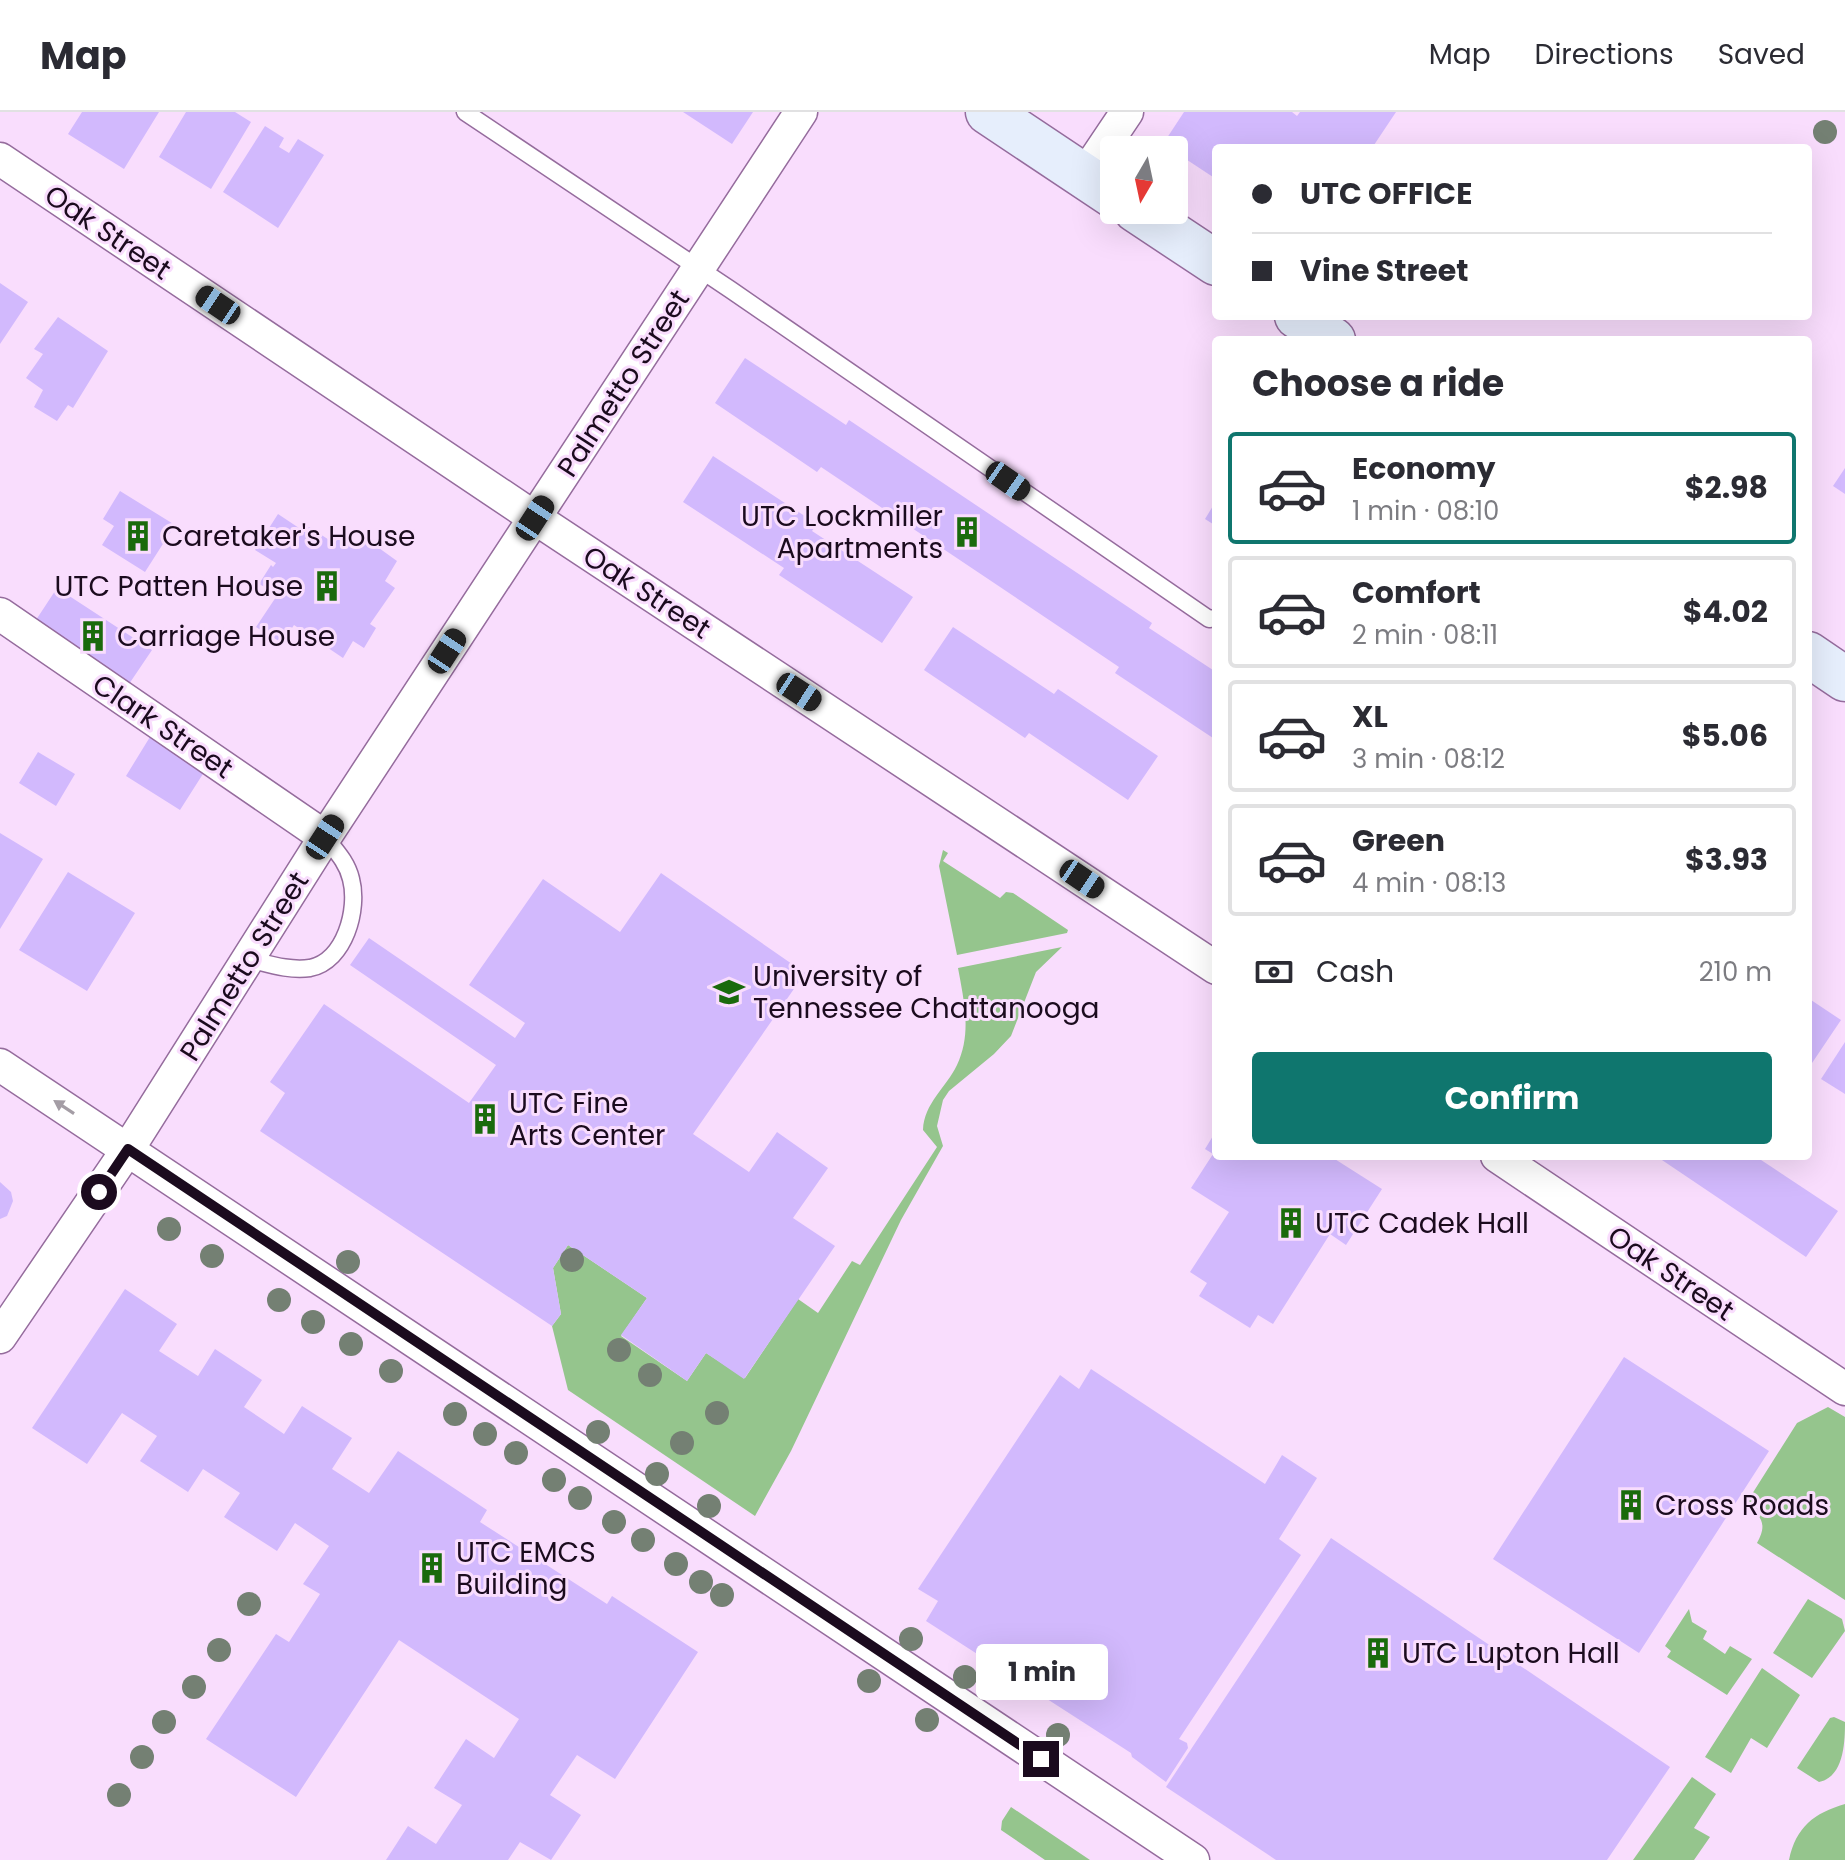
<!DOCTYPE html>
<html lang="en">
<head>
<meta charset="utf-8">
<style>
  :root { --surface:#fff; --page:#f2f2f3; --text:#2b2b33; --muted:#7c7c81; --line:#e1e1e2; --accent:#0f766e }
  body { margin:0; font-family:Poppins,sans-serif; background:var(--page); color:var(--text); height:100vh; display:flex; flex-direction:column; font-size:30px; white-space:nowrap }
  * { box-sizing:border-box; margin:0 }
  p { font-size:26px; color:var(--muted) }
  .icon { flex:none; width:44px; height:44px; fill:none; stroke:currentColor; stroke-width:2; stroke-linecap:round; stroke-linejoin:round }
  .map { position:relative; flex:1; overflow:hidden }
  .sheet { position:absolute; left:1212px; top:224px; width:600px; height:824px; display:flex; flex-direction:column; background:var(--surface); border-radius:8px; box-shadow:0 8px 32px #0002 }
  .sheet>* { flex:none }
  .top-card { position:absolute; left:1212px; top:32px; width:600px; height:176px; border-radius:8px; box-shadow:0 8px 32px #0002; display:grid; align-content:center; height:176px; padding:0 40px; background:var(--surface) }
  .needle { width:52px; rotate:189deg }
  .controls { position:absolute; left:1100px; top:24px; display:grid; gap:16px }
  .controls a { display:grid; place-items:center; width:88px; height:88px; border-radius:8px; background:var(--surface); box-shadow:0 8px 32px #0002; font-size:40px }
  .end { position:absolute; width:36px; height:36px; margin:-18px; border:10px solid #1b0b1e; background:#fff; box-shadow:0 0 0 4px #fff }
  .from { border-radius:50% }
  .bubble { position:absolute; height:56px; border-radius:8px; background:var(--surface); box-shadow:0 8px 32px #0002; font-size:26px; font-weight:700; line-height:56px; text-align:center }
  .car { position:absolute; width:24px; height:48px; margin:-24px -12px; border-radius:10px; box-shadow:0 0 6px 2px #0007; background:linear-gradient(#222 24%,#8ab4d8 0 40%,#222 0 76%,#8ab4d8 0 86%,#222 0) }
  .top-card b { display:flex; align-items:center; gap:28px; height:76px; font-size:30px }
  .top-card b+b { border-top:2px solid var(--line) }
  .top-card i { width:20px; height:20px; background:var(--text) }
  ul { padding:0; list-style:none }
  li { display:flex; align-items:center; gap:24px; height:112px; margin:0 16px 12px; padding:0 24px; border:4px solid var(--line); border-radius:8px }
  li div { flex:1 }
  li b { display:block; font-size:30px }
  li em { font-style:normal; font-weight:700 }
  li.active { border-color:var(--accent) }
  li>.icon { width:72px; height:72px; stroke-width:1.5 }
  h2 { padding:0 40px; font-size:36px; line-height:96px }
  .pay { display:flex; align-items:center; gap:20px; height:88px; padding:0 40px; font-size:30px }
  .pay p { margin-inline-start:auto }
  .action { display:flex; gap:16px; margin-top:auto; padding:16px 40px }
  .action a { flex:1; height:92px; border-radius:8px; background:var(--accent); color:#fff; font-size:32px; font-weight:700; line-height:92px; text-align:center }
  header { display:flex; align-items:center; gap:48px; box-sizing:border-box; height:112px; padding:0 40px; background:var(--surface); border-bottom:2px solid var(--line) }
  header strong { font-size:38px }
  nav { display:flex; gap:44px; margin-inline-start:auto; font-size:28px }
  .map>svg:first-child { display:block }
  .green { fill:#95c58d }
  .building { fill:#d2b9fd }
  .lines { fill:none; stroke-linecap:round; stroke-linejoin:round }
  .lane-casing { stroke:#956c9d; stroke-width:19 }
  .street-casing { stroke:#956c9d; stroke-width:35 }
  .secondary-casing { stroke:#956c9d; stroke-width:47 }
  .lane { stroke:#fff; stroke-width:16 }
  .street { stroke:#fff; stroke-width:32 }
  .secondary { stroke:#e6eefc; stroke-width:44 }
  .tree { fill:#748073 }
  .oneway { fill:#a49da5 }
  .route { stroke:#1b0b1e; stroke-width:10 }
  .labels { text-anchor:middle; stroke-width:6; stroke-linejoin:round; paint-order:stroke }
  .street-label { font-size:28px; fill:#1b0b1e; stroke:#f9ddfd }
  .poi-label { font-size:28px; fill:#1b0b1e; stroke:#f9ddfd; text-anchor:start }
</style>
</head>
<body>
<header>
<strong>Map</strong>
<nav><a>Map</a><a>Directions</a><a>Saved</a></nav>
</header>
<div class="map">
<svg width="1845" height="1748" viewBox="0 0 1845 1748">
  <rect width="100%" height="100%" fill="#f9ddfd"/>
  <path class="green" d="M 943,738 L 948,741 L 943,749 L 1000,786 L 1006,780 L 1013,781 L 1068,818 L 1067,821 L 957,843 L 939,754 Z
    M 1062,835 L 1036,860 L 1011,924 L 994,942 L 949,979 L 943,988 L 937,1014 L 943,1034 L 901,1108 L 791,1339 L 755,1404 L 568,1278 L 552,1214 L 561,1202 L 553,1156 L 568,1133 L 647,1186 L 621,1224 L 687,1269 L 706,1241 L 745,1266 L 798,1187 L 818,1201 L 852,1149 L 860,1153 L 937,1035 L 923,1018 C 924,991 946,976 957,953 C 972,921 964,889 958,856 Z
    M 1828,1295 L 1845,1305 L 1845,1488 L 1757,1431 C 1768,1411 1761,1406 1747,1390 L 1797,1311 Z
    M 1808,1487 L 1842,1507 L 1845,1519 L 1812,1566 L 1773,1541 Z
    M 1689,1497 L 1692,1510 L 1707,1519 L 1703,1527 L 1725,1542 L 1730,1534 L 1752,1547 L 1727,1583 L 1667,1545 L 1671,1539 L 1665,1534 Z
    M 1762,1556 L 1800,1583 L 1767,1636 L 1751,1626 L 1731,1661 L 1705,1645 Z
    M 1834,1605 L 1845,1610 C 1845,1630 1844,1665 1819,1670 L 1797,1656 L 1830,1606 Z
    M 1692,1665 L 1716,1682 L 1694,1716 L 1710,1725 L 1694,1748 L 1633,1748 Z
    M 1845,1692 L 1845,1748 L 1789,1748 C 1796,1715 1814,1701 1845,1692 Z
    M 1011,1695 L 1090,1748 L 1045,1748 L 1001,1718 L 1002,1709 Z"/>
  <path class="building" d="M 82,0 L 159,0 L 124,57 L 68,22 Z
    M 186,0 L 235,0 L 251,10 L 211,77 L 159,45 Z
    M 683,0 L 753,0 L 732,32 Z
    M 1184,0 L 1292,0 L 1297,4 L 1300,0 L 1396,0 L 1372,36 L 1216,36 L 1216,67 L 1163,32 Z
    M 265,14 L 284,26 L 279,35 L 289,41 L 298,27 L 324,43 L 278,116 L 223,80 Z
    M 0,171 L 28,190 L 0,232 Z
    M 58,205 L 108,239 L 73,296 L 68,293 L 57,309 L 34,295 L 43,278 L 26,266 L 43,242 L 34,237 Z
    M 745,246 L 846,313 L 849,308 L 1152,511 L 1149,516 L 1216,560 L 1216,628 L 1115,561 L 1119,555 L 1070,522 L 821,355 L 817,360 L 715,291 Z
    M 713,344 L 817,412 L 812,419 L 913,485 L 882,531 L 779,463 L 784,456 L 683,390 Z
    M 1845,356 L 1845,382 L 1833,374 Z
    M 120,379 L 175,413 L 145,460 L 102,433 L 114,414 L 103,407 Z
    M 1216,389 L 1216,414 L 1205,407 Z
    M 278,402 L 305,420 L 309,415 L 334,431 L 340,425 L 356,437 L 365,426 L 397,449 L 385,469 L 395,476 L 370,512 L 376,516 L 364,536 L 353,529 L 343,546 L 294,513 L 282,531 L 256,515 L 278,482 L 259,472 L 271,453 L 273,455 L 276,451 L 255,438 Z
    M 57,476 L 152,538 L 129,572 L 34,511 Z
    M 953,515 L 1054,582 L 1058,577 L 1158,644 L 1128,688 L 1029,621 L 1025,626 L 924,558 Z
    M 153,620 L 208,654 L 180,698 L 126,664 Z
    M 38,640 L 75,662 L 56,694 L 19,671 Z
    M 0,721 L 43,747 L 0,817 Z
    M 68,760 L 135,801 L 87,879 L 19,838 Z
    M 661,761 L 805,861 L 693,1022 L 749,1060 L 777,1020 L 828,1056 L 793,1106 L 835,1134 L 744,1267 L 706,1241 L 687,1269 L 621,1223 L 647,1186 L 568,1133 L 553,1156 L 561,1202 L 552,1214 L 260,1019 L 285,981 L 270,970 L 324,892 L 469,991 L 496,953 L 350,853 L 369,826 L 515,926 L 525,911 L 469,873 L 543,767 L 620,820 Z
    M 1808,886 L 1841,908 L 1808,957 Z
    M 1845,930 L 1845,982 L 1821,967 Z
    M 1216,1019 L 1216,1044 L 1330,1044 L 1382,1077 L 1346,1133 L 1330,1122 L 1273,1212 L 1258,1203 L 1250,1216 L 1199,1184 L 1207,1171 L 1190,1160 L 1229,1100 L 1191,1076 L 1213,1042 L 1205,1037 Z
    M 1656,1044 L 1755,1044 L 1838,1099 L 1806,1145 Z
    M 0,1070 L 11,1080 L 13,1089 L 7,1104 L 0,1107 Z
    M 125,1177 L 177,1212 L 159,1239 L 198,1264 L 215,1237 L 262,1268 L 244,1295 L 284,1322 L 302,1294 L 352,1326 L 332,1357 L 369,1381 L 398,1339 L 487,1398 L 480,1410 L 607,1492 L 612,1484 L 698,1540 L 615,1667 L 577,1643 L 550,1683 L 581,1703 L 551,1748 L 520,1730 L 508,1748 L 386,1748 L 408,1714 L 436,1732 L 462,1693 L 434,1676 L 466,1627 L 494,1646 L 519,1607 L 399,1528 L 296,1685 L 206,1627 L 276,1522 L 289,1530 L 320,1482 L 303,1472 L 329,1434 L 295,1411 L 277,1439 L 224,1405 L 240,1381 L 203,1357 L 188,1380 L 140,1349 L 157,1324 L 122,1301 L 87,1352 L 32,1316 Z
    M 1624,1245 L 1769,1339 L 1639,1541 L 1493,1447 Z
    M 1091,1257 L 1265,1372 L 1282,1343 L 1317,1366 L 1279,1427 L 1301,1443 L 1179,1627 L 1187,1631 L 1188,1636 L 1166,1670 L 1132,1645 L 1131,1641 L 926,1509 L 938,1489 L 918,1477 L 1060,1263 L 1079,1277 Z
    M 1331,1426 L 1670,1655 L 1607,1748 L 1276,1748 L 1166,1675 Z"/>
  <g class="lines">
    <defs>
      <path id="lane" d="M 465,0 L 731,178 L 1209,507 L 1216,506
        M 248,847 C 269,852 289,859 310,856 C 345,849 359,797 351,767 C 347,750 336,739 325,725"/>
      <path id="street" d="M 0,47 L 535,406 L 1216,856
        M 1084,64 L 1127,0
        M 0,502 L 325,725
        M 0,953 L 1193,1748
        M 1497,1044 L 1845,1277
        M 0,1225 L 128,1037 L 325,725 L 801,0"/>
      <path id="secondary" d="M 988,0 L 1114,84
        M 1136,98 L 1216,151
        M 1297,204 L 1333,228
        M 1808,542 L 1845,567"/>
    </defs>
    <use href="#lane" class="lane-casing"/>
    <use href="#street" class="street-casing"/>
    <use href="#secondary" class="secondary-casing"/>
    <use href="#lane" class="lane"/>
    <use href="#street" class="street"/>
    <use href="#secondary" class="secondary"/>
  </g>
  <g class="tree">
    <circle cx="1825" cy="20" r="12"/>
    <circle cx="169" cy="1117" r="12"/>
    <circle cx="212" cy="1144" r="12"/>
    <circle cx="572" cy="1148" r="12"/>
    <circle cx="348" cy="1150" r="12"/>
    <circle cx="279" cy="1188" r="12"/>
    <circle cx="313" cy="1210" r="12"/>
    <circle cx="351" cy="1232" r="12"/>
    <circle cx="619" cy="1238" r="12"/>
    <circle cx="391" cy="1259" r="12"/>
    <circle cx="650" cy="1263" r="12"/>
    <circle cx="717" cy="1301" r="12"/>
    <circle cx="455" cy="1302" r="12"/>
    <circle cx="598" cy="1320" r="12"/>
    <circle cx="485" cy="1322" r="12"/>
    <circle cx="682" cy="1331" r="12"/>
    <circle cx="516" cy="1341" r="12"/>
    <circle cx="657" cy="1362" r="12"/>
    <circle cx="554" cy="1368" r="12"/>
    <circle cx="580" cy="1386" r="12"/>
    <circle cx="709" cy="1394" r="12"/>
    <circle cx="614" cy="1410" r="12"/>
    <circle cx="643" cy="1428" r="12"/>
    <circle cx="676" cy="1452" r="12"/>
    <circle cx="701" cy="1470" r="12"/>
    <circle cx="722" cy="1483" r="12"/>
    <circle cx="249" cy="1492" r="12"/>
    <circle cx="911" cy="1527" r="12"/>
    <circle cx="219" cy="1538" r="12"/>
    <circle cx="965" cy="1565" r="12"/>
    <circle cx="869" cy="1569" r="12"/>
    <circle cx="194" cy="1575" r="12"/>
    <circle cx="927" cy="1608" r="12"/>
    <circle cx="164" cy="1610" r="12"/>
    <circle cx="1058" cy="1623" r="12"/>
    <circle cx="142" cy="1645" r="12"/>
    <circle cx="119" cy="1683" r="12"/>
  </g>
  <defs><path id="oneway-solid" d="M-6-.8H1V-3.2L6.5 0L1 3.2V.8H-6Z" transform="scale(2)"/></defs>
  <use class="oneway" href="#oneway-solid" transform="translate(64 995) rotate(-147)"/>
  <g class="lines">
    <path class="route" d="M 99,1080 L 128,1037 L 1041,1647"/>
  </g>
  <defs>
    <symbol id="building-bare" viewBox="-9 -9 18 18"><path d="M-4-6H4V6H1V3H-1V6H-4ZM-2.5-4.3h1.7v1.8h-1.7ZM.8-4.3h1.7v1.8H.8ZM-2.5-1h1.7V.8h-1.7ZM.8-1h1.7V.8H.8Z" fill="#1a6a0c" stroke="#f9ddfd" stroke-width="2.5" paint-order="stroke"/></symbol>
    <symbol id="university-bare" viewBox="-9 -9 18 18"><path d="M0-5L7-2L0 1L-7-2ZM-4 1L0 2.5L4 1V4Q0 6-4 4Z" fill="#1a6a0c" stroke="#f9ddfd" stroke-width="2.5" paint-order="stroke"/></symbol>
  </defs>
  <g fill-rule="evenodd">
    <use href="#building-bare" x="945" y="398" width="44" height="44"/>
    <use href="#building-bare" x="116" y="402" width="44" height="44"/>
    <use href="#building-bare" x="305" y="452" width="44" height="44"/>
    <use href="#building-bare" x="71" y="502" width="44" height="44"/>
    <use href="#university-bare" x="707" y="858" width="44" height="44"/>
    <use href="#building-bare" x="463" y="985" width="44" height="44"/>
    <use href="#building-bare" x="1269" y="1089" width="44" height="44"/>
    <use href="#building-bare" x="1609" y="1371" width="44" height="44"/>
    <use href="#building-bare" x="410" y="1434" width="44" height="44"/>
    <use href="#building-bare" x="1356" y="1519" width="44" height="44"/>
  </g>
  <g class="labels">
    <g class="street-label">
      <text transform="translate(108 120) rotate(34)" y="10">Oak Street</text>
      <text transform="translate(623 271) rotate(-57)" y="10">Palmetto Street</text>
      <text transform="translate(647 480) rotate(33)" y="10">Oak Street</text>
      <text transform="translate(163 614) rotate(34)" y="10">Clark Street</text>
      <text transform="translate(244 854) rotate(-58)" y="10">Palmetto Street</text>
      <text transform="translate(1671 1161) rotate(34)" y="10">Oak Street</text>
    </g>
    <g class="poi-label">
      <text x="943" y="414" text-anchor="end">UTC Lockmiller<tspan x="943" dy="32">Apartments</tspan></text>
      <text x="162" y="434">Caretaker's House</text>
      <text x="303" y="484" text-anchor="end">UTC Patten House</text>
      <text x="117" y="534">Carriage House</text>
      <text x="753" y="874">University of<tspan x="753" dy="32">Tennessee Chattanooga</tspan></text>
      <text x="509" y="1001">UTC Fine<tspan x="509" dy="32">Arts Center</tspan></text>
      <text x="1315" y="1121">UTC Cadek Hall</text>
      <text x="1655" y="1403">Cross Roads</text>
      <text x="456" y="1450">UTC EMCS<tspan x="456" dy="32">Building</tspan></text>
      <text x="1402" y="1551">UTC Lupton Hall</text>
    </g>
  </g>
</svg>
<div class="controls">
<a><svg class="needle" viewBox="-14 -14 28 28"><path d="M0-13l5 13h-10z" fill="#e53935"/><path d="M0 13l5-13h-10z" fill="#7c7c81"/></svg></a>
</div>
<i class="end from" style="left:99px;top:1080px"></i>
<i class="end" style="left:1041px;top:1647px"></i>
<div class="bubble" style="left:976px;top:1532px;width:132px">1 min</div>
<i class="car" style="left:218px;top:193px;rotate:304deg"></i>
<i class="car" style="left:1008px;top:369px;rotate:125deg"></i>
<i class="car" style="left:535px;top:406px;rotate:33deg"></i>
<i class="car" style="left:447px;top:539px;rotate:33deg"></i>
<i class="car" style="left:799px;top:580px;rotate:123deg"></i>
<i class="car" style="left:325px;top:725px;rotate:33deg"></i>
<i class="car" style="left:1082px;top:767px;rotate:124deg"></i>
<div class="top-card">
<b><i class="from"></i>UTC OFFICE</b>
<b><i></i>Vine Street</b>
</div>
<section class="sheet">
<h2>Choose a ride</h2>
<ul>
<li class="active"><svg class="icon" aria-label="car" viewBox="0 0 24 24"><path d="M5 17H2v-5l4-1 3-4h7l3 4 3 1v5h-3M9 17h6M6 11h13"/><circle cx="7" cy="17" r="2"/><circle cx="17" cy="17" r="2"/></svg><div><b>Economy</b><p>1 min · 08:10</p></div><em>$2.98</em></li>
<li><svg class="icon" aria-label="car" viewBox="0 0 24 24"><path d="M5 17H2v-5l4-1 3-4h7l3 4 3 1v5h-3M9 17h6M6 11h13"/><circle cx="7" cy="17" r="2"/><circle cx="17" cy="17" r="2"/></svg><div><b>Comfort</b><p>2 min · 08:11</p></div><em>$4.02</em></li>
<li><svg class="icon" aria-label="car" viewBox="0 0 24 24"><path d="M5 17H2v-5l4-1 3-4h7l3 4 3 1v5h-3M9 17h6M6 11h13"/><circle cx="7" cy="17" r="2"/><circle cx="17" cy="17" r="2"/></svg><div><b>XL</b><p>3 min · 08:12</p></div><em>$5.06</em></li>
<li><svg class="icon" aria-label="car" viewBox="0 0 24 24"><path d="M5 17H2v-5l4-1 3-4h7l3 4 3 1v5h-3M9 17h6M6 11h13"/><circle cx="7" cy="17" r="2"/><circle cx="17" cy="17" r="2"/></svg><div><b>Green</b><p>4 min · 08:13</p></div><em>$3.93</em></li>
</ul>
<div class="pay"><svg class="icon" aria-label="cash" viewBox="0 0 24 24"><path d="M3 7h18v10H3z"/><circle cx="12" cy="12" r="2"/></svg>Cash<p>210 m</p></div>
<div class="action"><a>Confirm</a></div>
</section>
</div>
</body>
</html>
